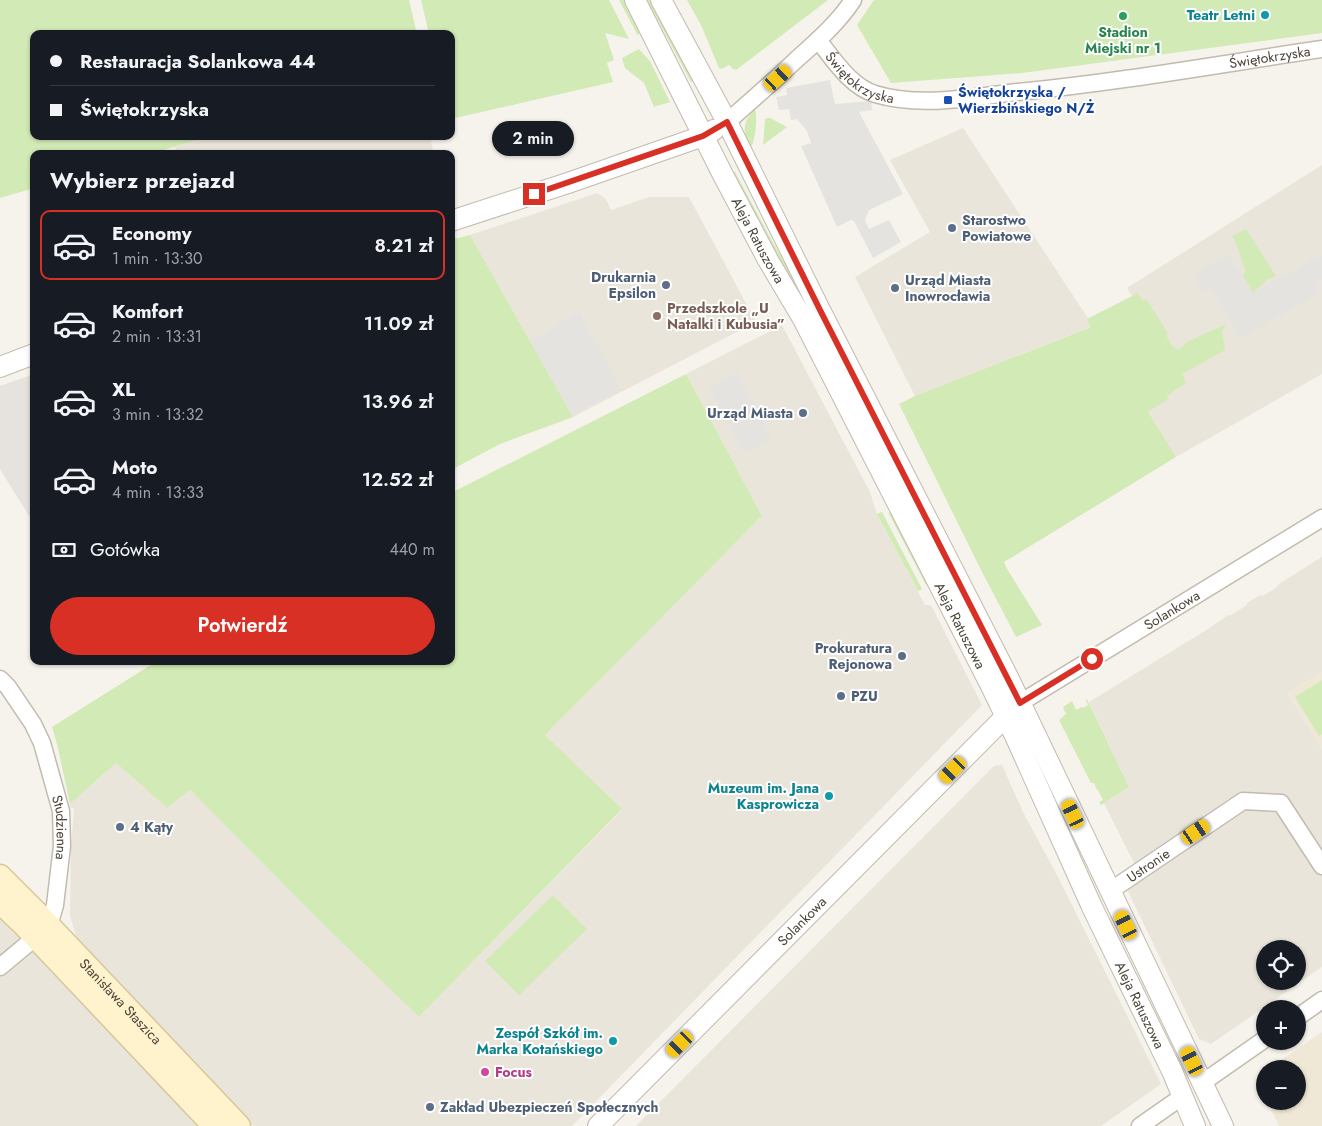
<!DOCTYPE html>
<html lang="pl">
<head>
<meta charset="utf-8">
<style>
  :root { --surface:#171b24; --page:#242831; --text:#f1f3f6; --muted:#9ea1a6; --line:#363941; --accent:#d93025 }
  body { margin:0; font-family:Jost,sans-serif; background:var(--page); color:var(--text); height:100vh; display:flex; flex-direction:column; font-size:19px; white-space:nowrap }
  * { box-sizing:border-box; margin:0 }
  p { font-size:16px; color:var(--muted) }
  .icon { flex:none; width:28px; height:28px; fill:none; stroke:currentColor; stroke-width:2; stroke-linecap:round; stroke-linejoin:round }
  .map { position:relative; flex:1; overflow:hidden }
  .panel { position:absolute; left:30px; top:150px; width:425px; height:515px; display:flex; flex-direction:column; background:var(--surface); border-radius:10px; box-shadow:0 1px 4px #0004 }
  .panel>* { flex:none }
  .banner { position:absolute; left:30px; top:30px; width:425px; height:110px; border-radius:10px; box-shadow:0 1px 4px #0004; display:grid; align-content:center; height:110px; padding:0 20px; background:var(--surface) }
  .controls { position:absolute; left:1256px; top:940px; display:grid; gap:10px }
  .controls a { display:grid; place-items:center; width:50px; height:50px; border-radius:50%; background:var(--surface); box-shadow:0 1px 4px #0004; font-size:25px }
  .end { position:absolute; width:22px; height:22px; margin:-11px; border:6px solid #d93025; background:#fff; box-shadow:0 0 0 2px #fff }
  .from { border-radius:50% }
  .bubble { position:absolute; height:35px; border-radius:18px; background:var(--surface); box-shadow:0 1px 4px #0004; font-size:16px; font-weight:600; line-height:35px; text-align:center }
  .car { position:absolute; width:15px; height:30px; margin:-15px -8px; border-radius:6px; box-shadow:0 0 4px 1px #0007; background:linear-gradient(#f5c518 24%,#345 0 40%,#f5c518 0 76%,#345 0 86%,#f5c518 0) }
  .banner b { display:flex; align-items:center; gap:18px; height:48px; font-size:19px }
  .banner b+b { border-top:1px solid var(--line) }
  .banner i { width:12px; height:12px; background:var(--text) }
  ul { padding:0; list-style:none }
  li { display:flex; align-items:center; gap:15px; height:70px; margin:0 10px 8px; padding:0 10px; border:2px solid transparent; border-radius:10px }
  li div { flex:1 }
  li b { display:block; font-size:19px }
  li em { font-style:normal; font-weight:600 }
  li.selected { border-color:var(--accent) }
  li>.icon { width:45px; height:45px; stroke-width:1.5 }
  h2 { padding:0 20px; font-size:22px; line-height:60px }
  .pay { display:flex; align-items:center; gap:12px; height:55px; padding:0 20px; font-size:19px }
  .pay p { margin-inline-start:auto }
  .primary-button { display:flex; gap:10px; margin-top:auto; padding:10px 20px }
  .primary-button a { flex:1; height:58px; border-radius:30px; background:var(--accent); color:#fff; font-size:20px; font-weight:600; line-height:58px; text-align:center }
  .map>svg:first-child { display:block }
  .residential { fill:#eae5da; fill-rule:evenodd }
  .industrial { fill:#e6e2dd }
  .education { fill:#efe8d6 }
  .green { fill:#d2eab5 }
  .parking { fill:#e5e3e0 }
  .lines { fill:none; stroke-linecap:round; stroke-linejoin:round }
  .minor-casing { stroke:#c2bbae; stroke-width:19 }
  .tertiary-casing { stroke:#c2bbae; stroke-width:22 }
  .secondary-casing { stroke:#d6c79b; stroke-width:25 }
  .minor { stroke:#fff; stroke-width:16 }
  .tertiary { stroke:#fff; stroke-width:20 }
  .secondary { stroke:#fff3cd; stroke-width:22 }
  .route { stroke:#d93025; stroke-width:6 }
  .culture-dot { fill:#0f9aa8; stroke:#fff; stroke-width:2 }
  .leisure-dot { fill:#2e9e5b; stroke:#fff; stroke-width:2 }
  .transit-dot { fill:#1a4fb4; stroke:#fff; stroke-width:2 }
  .service-dot { fill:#5c6f8a; stroke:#fff; stroke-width:2 }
  .education-dot { fill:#8d6e63; stroke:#fff; stroke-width:2 }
  .hotel-dot { fill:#d1479c; stroke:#fff; stroke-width:2 }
  .labels { text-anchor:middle; stroke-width:4; stroke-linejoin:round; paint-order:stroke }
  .culture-label { font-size:14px; font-weight:bold; fill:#0d838f; stroke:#fff; text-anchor:end }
  .leisure-label { font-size:14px; font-weight:bold; fill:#27864d; stroke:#fff }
  .street-label { font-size:14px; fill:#4b4439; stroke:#fff }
  .transit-label { font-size:14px; font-weight:bold; fill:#164399; stroke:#fff; text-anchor:start }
  .service-label { font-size:14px; font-weight:bold; fill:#4e5e75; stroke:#fff; text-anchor:start }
  .education-label { font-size:14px; font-weight:bold; fill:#785e54; stroke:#fff; text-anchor:start }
  .hotel-label { font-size:14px; font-weight:bold; fill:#b23c85; stroke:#fff; text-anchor:start }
</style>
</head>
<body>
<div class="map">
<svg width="1322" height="1126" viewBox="0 0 1322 1126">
  <rect width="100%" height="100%" fill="#f6f3ec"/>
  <path class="residential" d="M 963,128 L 1093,326 L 915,396 L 855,277 L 930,232 L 890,160 Z
    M 210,136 L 430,136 L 434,154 L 178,154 L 175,147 Z
    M 1322,165 L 1322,374 L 1176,457 L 1133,397 L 1177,367 L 1127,288 Z
    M 597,193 L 606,199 L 611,210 L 649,197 L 689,197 L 756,322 L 573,417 L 470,235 Z
    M 782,325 L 870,492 L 877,514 L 925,605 L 931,605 L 982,705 L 572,1126 L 254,1126 L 79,945 L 70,916 L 71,849 L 74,808 L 71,808 L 70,804 L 116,763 L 167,808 L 190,790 L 327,928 L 419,1017 L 622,810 L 545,735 L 762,516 L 686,374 Z
    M 1322,557 L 1322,672 L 1288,693 L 1322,749 L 1322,967 L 1211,1044 L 1199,1039 L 1125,885 L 1140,875 L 1104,803 L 1129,787 L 1089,702 L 1208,629 L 1228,615 L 1229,616 L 1247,605 L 1247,603 L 1260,595 L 1262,596 L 1273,590 L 1282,582 ZM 1265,949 L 1298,949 L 1298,981 L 1265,981 Z
    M 1002,765 L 1024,814 L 1058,877 L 1161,1084 L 1101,1126 L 636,1126 L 971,789 L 994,766 Z
    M 0,917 L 125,1037 L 205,1126 L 0,1126 Z"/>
  <path class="industrial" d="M 34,374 L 34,524 L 0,469 L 0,386 Z"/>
  <path class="education" d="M 1322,672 L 1322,749 L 1288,692 Z
    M 1322,1032 L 1322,1126 L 1279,1126 L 1267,1101 L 1298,1101 L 1298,1069 L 1268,1069 Z"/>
  <path class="green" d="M 0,0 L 409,0 L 417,34 L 34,34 L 34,136 L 210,136 L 151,154 L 34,154 L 34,188 L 0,198 Z
    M 421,0 L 609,0 L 629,39 L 605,33 L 614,60 L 607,63 L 613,82 L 451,119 L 451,34 L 429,34 Z
    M 619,0 L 626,0 L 641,29 L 638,36 Z
    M 647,0 L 652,0 L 696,80 L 691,82 Z
    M 687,0 L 828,0 L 736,70 L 733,69 L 729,65 L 722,69 L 719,68 L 701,25 Z
    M 874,0 L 1322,0 L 1322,33 L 1022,73 L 891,83 L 857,25 Z
    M 639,49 L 650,61 L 670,102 L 654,107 L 644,83 L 625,68 L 622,58 Z
    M 755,109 C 758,118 755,140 751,148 C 742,134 742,122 755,109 Z
    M 768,118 L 770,118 L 787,127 L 763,145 L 765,119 Z
    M 735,172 L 771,239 L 808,303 L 806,304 L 804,304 L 731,174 Z
    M 1246,229 L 1276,276 L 1267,280 L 1253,293 L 1242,275 L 1246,272 C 1241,261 1239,247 1232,236 Z
    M 470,235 L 573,417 L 500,444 L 451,470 L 451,240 Z
    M 1138,293 L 1142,301 L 1146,299 L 1168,333 L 1166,335 L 1172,346 L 1178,350 L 1189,341 L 1226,324 L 1222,332 L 1225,350 L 1182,374 L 1186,383 L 1167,396 L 1168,399 L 1148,412 L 1176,457 L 1004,562 L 1007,569 L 1042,625 L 1016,637 L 979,566 L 899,404 L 915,396 L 1091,327 L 1087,319 Z
    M 686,374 L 762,516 L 545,735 L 622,809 L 419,1017 L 327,928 L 190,790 L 167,808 L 116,763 L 70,804 L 58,748 L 52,727 L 157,661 L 451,661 L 451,493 Z
    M 882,512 L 922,589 L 918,591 L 877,514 Z
    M 888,512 L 894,515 L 927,582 L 926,585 Z
    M 1322,680 L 1322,734 L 1319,736 L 1295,697 Z
    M 1087,699 L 1129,787 L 1101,805 L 1099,802 L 1103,800 L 1098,790 L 1097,790 L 1094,783 L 1091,783 L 1059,720 L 1066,714 L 1063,707 L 1072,701 L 1076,710 L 1082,707 L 1083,708 L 1088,705 L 1086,700 Z
    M 553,895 L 587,929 L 519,995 L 485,961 Z"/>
  <path class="parking" d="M 830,80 L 835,104 L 871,101 L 872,110 L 859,112 L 903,194 L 869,210 L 865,220 L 869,229 L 889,220 L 901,242 L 873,258 L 854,221 L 851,220 L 837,227 L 801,146 L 811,143 L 807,131 L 797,119 L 791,120 L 789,109 L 779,110 L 776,97 L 787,95 L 786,88 Z
    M 1229,255 L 1253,293 L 1319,256 L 1322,256 L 1322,279 L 1315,283 L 1321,292 L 1239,340 L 1232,323 L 1211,288 L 1202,292 L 1194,274 Z
    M 580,311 L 621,390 L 572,415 L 530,341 Z
    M 738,372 L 772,439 L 744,453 L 708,387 Z"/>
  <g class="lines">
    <defs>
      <g id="minor">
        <path id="s1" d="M 818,40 C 834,60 850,86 875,94 C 922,108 971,97 1018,92 C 1120,82 1221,64 1322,49"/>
        <path d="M 727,122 C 751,101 774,81 797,59 C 817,41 838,23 853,0"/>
        <path id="s2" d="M 0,679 L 8,687 L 33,724 L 42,743 L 61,811 L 62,846 L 55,905 L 49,926 L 0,967"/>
        <path id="s3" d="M 1020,703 L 1322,518"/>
        <path id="s4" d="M 1110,891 L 1243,801 L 1281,803 L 1322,866"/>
        <path d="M 1298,1017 L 1322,1000"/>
        <path d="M 1202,1083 L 1265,1039"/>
        <path d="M 1140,1126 L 1183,1096"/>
      </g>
      <g id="tertiary">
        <path id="s5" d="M 635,0 L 723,175 L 768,260 L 803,319 L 991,686 L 1016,738 L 1092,907 L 1172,1071 L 1195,1126"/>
        <path d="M 661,0 L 727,122 L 820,310 L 1008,677 L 1223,1126"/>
        <path d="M 451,221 L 568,183 L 703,136 L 714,130"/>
        <path d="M 0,367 L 34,354"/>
        <path id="s6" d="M 598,1126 L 1005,717"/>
      </g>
      <g id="secondary">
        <path id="s7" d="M 0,876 L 36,912 L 239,1126"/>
        <path d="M 0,902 L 23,924 L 214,1126"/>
      </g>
    </defs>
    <use href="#minor" class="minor-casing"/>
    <use href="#tertiary" class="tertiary-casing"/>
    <use href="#secondary" class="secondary-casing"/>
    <use href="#minor" class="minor"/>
    <use href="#tertiary" class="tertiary"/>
    <use href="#secondary" class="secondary"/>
  </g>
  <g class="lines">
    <path class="route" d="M 534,194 L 703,136 L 727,122 L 820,310 L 1020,703 L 1092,659"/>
  </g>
  <g class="culture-dot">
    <circle cx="1265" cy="15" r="5"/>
    <circle cx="829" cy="796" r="5"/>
    <circle cx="613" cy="1041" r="5"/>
  </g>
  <circle class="leisure-dot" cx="1123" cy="16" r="5"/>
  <rect class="transit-dot" x="943" y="95" width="10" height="10" rx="2.5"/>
  <g class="service-dot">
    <circle cx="952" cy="228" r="5"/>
    <circle cx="666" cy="285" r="5"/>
    <circle cx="895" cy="288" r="5"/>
    <circle cx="803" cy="413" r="5"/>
    <circle cx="902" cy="656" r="5"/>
    <circle cx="841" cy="696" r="5"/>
    <circle cx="120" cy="827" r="5"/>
    <circle cx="430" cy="1107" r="5"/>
  </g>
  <circle class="education-dot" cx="657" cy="316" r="5"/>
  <circle class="hotel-dot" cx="485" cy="1072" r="5"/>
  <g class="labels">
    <g class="culture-label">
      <text x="1255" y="20">Teatr Letni</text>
      <text x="819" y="793">Muzeum im. Jana<tspan x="819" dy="16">Kasprowicza</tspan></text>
      <text x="603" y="1038">Zespół Szkół im.<tspan x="603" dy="16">Marka Kotańskiego</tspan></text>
    </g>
    <g class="leisure-label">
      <text x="1123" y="37">Stadion<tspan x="1123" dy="16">Miejski nr 1</tspan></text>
    </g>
    <g class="street-label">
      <text dy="5" stroke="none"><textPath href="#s1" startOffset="478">Świętokrzyska</textPath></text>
      <text dy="5" stroke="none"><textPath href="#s1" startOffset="58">Świętokrzyska</textPath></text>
      <text dy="5" stroke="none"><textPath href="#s5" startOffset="270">Aleja Ratuszowa</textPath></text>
      <text dy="5" stroke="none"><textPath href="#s3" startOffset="178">Solankowa</textPath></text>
      <text dy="5" stroke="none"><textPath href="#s5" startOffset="705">Aleja Ratuszowa</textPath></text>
      <text dy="5" stroke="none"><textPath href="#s2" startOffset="164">Studzienna</textPath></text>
      <text dy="5" stroke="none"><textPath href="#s4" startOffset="46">Ustronie</textPath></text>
      <text dy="5" stroke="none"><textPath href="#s6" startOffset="289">Solankowa</textPath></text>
      <text dy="5" stroke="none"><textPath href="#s7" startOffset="174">Stanisława Staszica</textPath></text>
      <text dy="5" stroke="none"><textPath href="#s5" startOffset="1125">Aleja Ratuszowa</textPath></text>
    </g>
    <g class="transit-label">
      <text x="958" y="97">Świętokrzyska /<tspan x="958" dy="16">Wierzbińskiego N/Ż</tspan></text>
    </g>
    <g class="service-label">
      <text x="962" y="225">Starostwo<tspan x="962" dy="16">Powiatowe</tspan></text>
      <text x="656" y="282" text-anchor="end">Drukarnia<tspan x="656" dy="16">Epsilon</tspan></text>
      <text x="905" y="285">Urząd Miasta<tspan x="905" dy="16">Inowrocławia</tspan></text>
      <text x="793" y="418" text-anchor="end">Urząd Miasta</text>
      <text x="892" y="653" text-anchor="end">Prokuratura<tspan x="892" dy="16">Rejonowa</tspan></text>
      <text x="851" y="701">PZU</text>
      <text x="130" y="832">4 Kąty</text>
      <text x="440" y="1112">Zakład Ubezpieczeń Społecznych</text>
    </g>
    <g class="education-label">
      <text x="667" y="313">Przedszkole „U<tspan x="667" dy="16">Natalki i Kubusia”</tspan></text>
    </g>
    <g class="hotel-label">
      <text x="495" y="1077">Focus</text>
    </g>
  </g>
</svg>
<div class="controls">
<a><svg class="icon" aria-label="locate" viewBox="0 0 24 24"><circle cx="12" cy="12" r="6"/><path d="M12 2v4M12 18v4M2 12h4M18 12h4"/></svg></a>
<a>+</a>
<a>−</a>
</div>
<i class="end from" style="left:1092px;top:659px"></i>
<i class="end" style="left:534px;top:194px"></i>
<div class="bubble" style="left:492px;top:121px;width:82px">2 min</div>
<i class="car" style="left:778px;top:78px;rotate:48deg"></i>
<i class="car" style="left:953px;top:770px;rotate:225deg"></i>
<i class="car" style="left:1073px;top:814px;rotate:335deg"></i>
<i class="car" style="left:1196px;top:832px;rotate:56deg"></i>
<i class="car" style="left:1126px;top:925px;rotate:334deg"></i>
<i class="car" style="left:680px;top:1044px;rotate:225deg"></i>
<i class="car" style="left:1192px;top:1061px;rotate:334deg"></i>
<div class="banner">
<b><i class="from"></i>Restauracja Solankowa 44</b>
<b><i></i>Świętokrzyska</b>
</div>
<section class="panel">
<h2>Wybierz przejazd</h2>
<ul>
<li class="selected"><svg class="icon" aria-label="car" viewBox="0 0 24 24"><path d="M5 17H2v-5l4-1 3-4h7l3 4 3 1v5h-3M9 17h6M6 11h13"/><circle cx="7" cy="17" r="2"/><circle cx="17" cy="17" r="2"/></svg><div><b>Economy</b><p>1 min · 13:30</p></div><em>8.21 zł</em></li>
<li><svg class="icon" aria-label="car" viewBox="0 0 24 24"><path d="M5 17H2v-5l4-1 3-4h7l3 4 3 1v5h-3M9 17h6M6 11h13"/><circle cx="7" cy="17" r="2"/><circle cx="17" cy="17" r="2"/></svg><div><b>Komfort</b><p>2 min · 13:31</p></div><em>11.09 zł</em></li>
<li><svg class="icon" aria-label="car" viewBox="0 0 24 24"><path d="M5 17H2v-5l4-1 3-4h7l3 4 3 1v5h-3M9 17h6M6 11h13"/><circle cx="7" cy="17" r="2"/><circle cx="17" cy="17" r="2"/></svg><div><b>XL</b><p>3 min · 13:32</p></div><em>13.96 zł</em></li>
<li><svg class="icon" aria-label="car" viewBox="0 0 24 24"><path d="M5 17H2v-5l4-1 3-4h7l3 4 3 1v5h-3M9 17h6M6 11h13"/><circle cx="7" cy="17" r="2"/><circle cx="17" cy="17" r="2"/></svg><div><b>Moto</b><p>4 min · 13:33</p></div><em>12.52 zł</em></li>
</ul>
<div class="pay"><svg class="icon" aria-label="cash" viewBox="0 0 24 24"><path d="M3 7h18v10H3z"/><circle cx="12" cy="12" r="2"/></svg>Gotówka<p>440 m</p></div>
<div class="primary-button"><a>Potwierdź</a></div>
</section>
</div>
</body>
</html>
